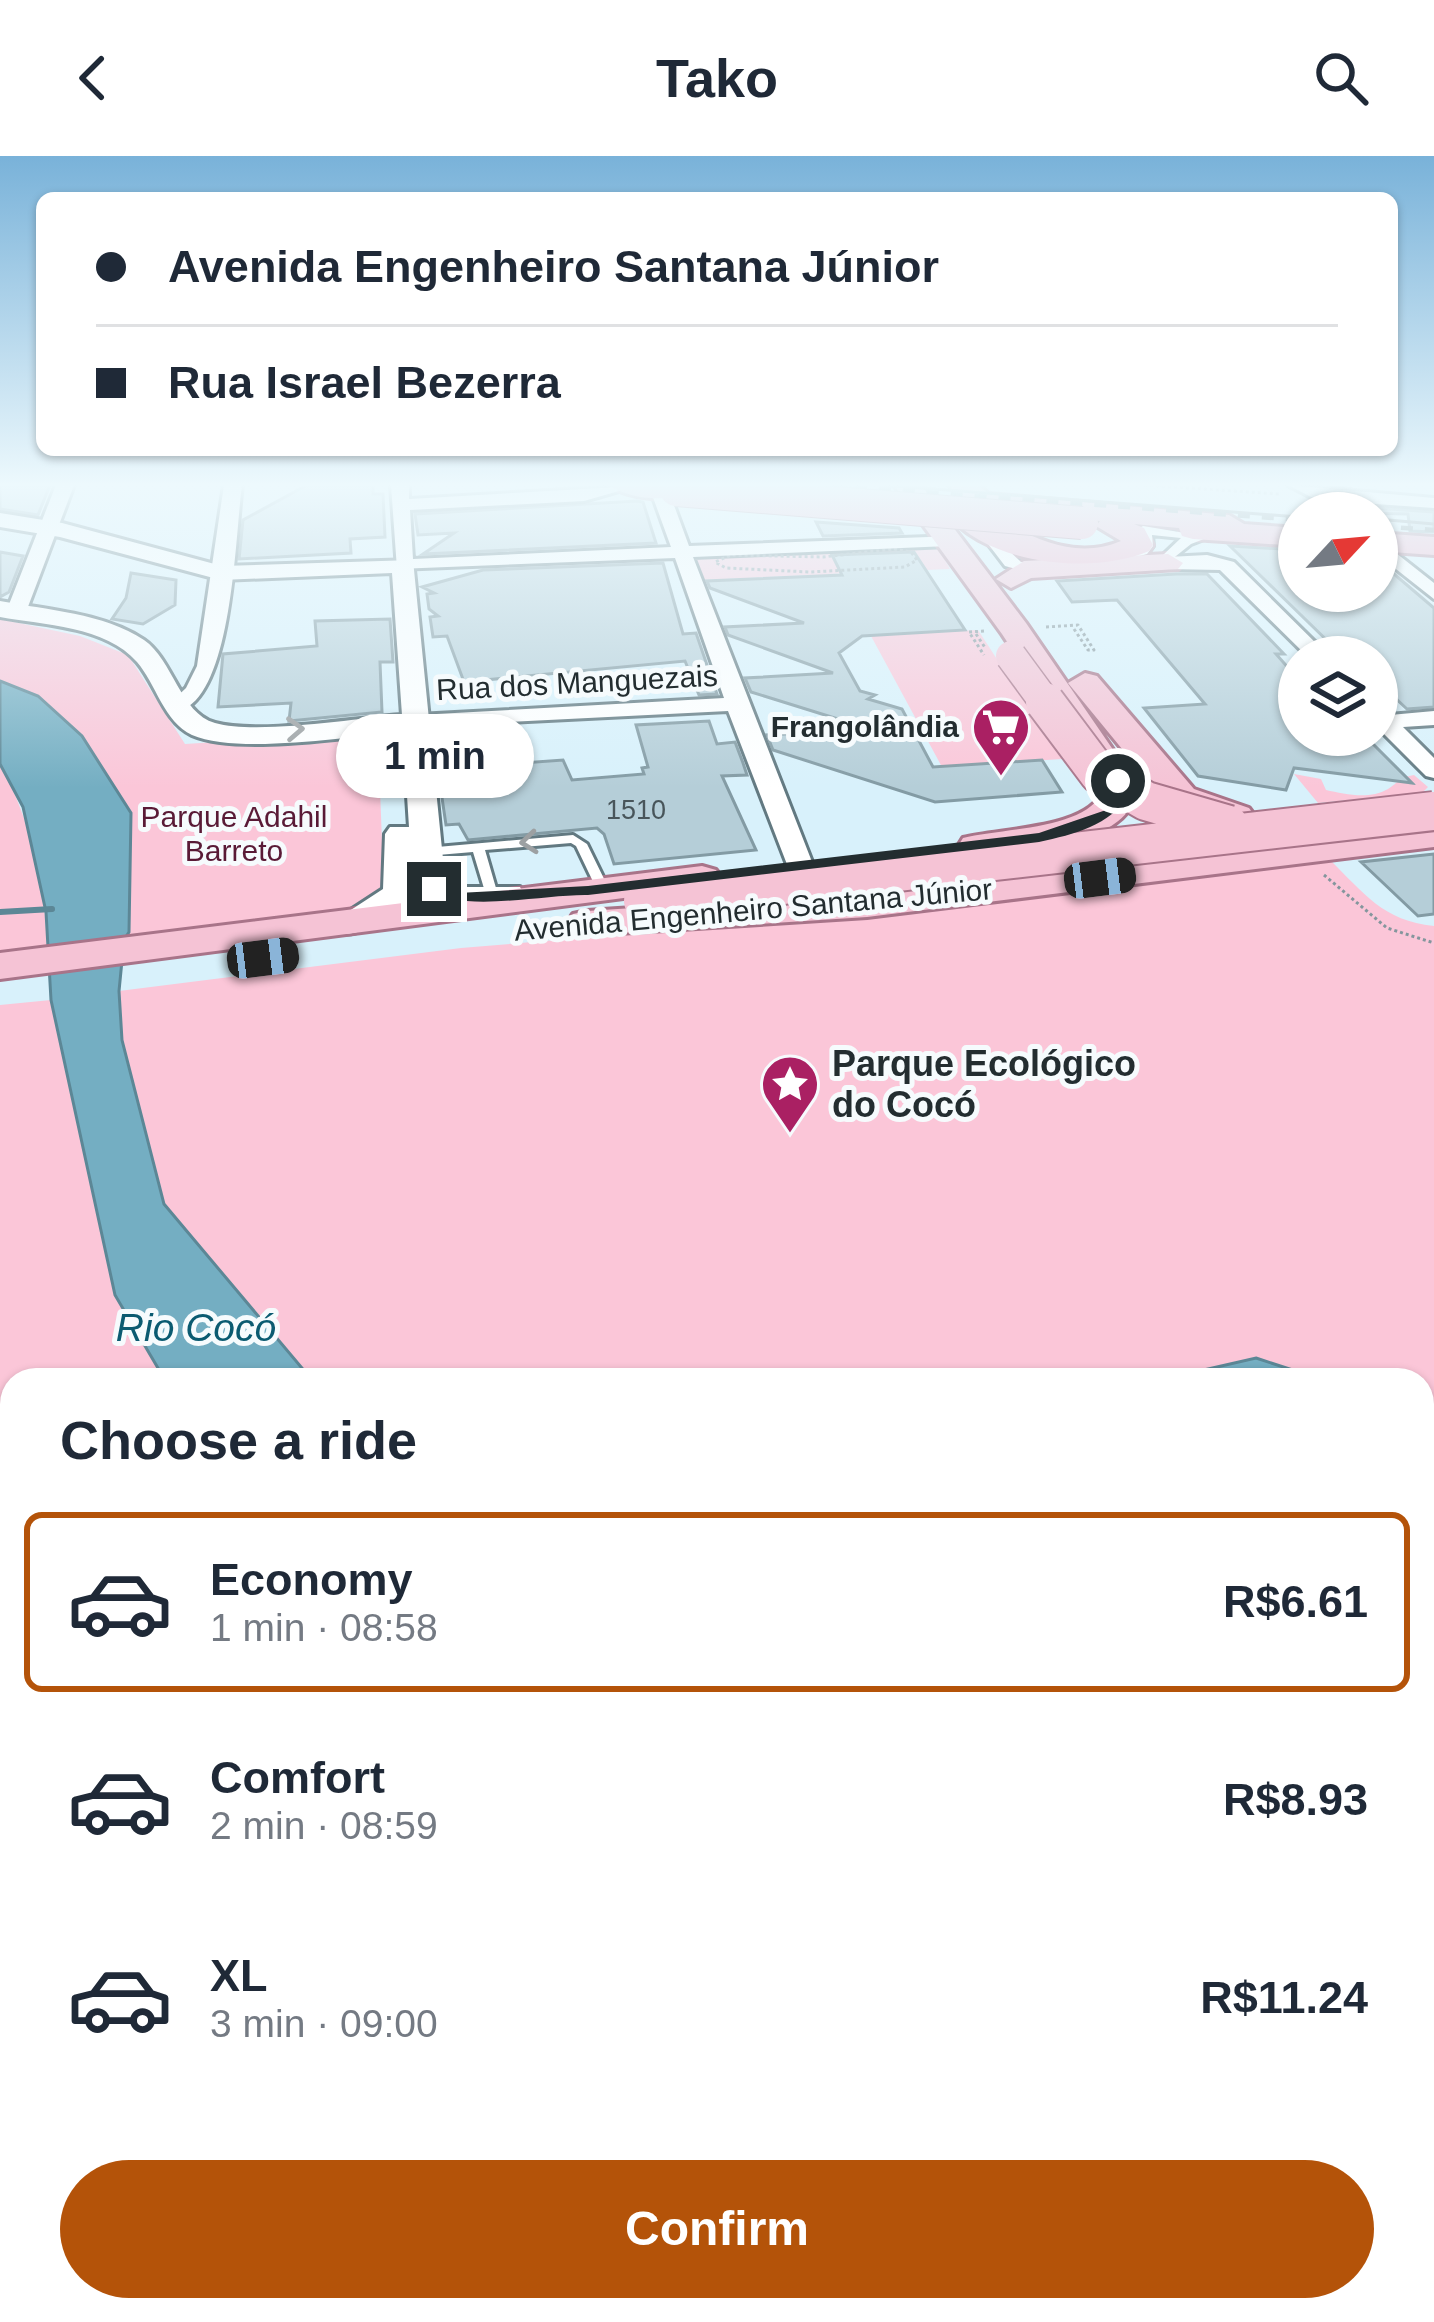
<!DOCTYPE html>
<html lang="en">
<head>
<meta charset="utf-8">
<style>
  :root { --surface:#fff; --page:#f2f2f3; --text:#1f2937; --muted:#747a83; --line:#e0e1e3; --accent:#b45309 }
  body { margin:0; font-family:Helvetica,sans-serif; background:var(--page); color:var(--text); height:100vh; display:flex; flex-direction:column; font-size:45px; white-space:nowrap }
  * { box-sizing:border-box; margin:0 }
  p { font-size:39px; color:var(--muted) }
  .icon { flex:none; width:66px; height:66px; fill:none; stroke:currentColor; stroke-width:2; stroke-linecap:round; stroke-linejoin:round }
  .map { position:relative; flex:1; overflow:hidden }
  .drawer { position:absolute; left:0px; top:1212px; width:1434px; height:954px; display:flex; flex-direction:column; background:var(--surface); border-radius:36px 36px 0 0; box-shadow:0 3px 9px #0004 }
  .drawer>* { flex:none }
  .hud { position:absolute; left:36px; top:36px; width:1362px; height:264px; border-radius:18px; box-shadow:0 3px 9px #0004; display:grid; align-content:center; height:264px; padding:0 60px; background:var(--surface) }
  .needle { width:78px; rotate:64deg }
  .buttons { position:absolute; left:1278px; top:336px; display:grid; gap:24px }
  .buttons a { display:grid; place-items:center; width:120px; height:120px; border-radius:50%; background:var(--surface); box-shadow:0 3px 9px #0004; font-size:60px }
  .end { position:absolute; width:54px; height:54px; margin:-27px; border:15px solid #232d30; background:#fff; box-shadow:0 0 0 6px #fff }
  .from { border-radius:50% }
  .bubble { position:absolute; height:84px; border-radius:42px; background:var(--surface); box-shadow:0 3px 9px #0004; font-size:39px; font-weight:800; line-height:84px; text-align:center }
  .car { position:absolute; width:36px; height:72px; margin:-36px -18px; border-radius:15px; box-shadow:0 0 9px 3px #0007; background:linear-gradient(#222 24%,#8ab4d8 0 40%,#222 0 76%,#8ab4d8 0 86%,#222 0) }
  .hud b { display:flex; align-items:center; gap:42px; height:114px; font-size:45px }
  .hud b+b { border-top:3px solid var(--line) }
  .hud i { width:30px; height:30px; background:var(--text) }
  ul { padding:0; list-style:none }
  li { display:flex; align-items:center; gap:36px; height:180px; margin:0 24px 18px; padding:0 36px; border:6px solid transparent; border-radius:18px }
  li div { flex:1 }
  li b { display:block; font-size:45px }
  li em { font-style:normal; font-weight:800 }
  li.selected { border-color:var(--accent) }
  li>.icon { width:108px; height:108px; stroke-width:1.5 }
  h2 { padding:0 60px; font-size:54px; line-height:144px }
  .cta { display:flex; gap:24px; margin-top:auto; padding:24px 60px }
  .cta a { flex:1; height:138px; border-radius:72px; background:var(--accent); color:#fff; font-size:48px; font-weight:800; line-height:138px; text-align:center }
  header { display:flex; justify-content:space-between; align-items:center; height:156px; padding:0 60px; background:var(--surface); font-size:54px; font-weight:800 }
  .map>svg:first-child { display:block }
  .built { fill:#c5e7f4 }
  .green { fill:#fbc6d8 }
  .water { fill:#74aec2; stroke:#5c8796; stroke-width:3 }
  .lines { fill:none; stroke-linecap:round; stroke-linejoin:round }
  .stream { stroke:#5c8796; stroke-width:6 }
  .building { fill:#b5ced8; stroke:#839ba4; stroke-width:3 }
  .service-casing { stroke:#627981; stroke-width:6 }
  .pedestrian-casing { stroke:#627981; stroke-width:6 }
  .minor-casing { stroke:#627981; stroke-width:6 }
  .tertiary-casing { stroke:#627981; stroke-width:6 }
  .primary-casing { stroke:#a87489; stroke-width:6 }
  .trunk-casing { stroke:#a87489; stroke-width:6 }
  .path { stroke:#84969d; stroke-width:3; stroke-dasharray:3 3; stroke-linecap:butt }
  .service { fill:#fff; fill-rule:evenodd }
  .pedestrian { fill:#fff; fill-rule:evenodd }
  .minor { fill:#fff; fill-rule:evenodd }
  .tertiary { fill:#fff; fill-rule:evenodd }
  .primary { fill:#f5c3d5; fill-rule:evenodd }
  .trunk { fill:#f2afc7; fill-rule:evenodd }
  .tram { stroke:#6e7f85; stroke-width:3 }
  .rail { stroke:#6e7f85; stroke-width:4.5; stroke-dasharray:12 12; stroke-linecap:butt }
  .primary-bridge-far1-casing { stroke:#a87489; stroke-width:33; stroke-linecap:butt }
  .primary-bridge-casing { stroke:#a87489; stroke-width:42; stroke-linecap:butt }
  .trunk-bridge-casing { stroke:#a87489; stroke-width:34; stroke-linecap:butt }
  .primary-bridge-far1 { stroke:#f5c3d5; stroke-width:30 }
  .primary-bridge { stroke:#f5c3d5; stroke-width:38 }
  .trunk-bridge { stroke:#f2afc7; stroke-width:32 }
  .oneway { stroke:#9ca0a2 }
  .route { fill:#232d30 }
  .labels { text-anchor:middle; stroke-width:10; stroke-linejoin:round; paint-order:stroke }
  .far-number-label { font-size:27px; fill:#48555a }
  .far-street-label { font-size:30px; fill:#232d30; stroke:#f6fbfd }
  .far-poi-label { font-size:30px; font-weight:bold; fill:#232d30; stroke:#f6fbfd; text-anchor:end }
  .far-park-label { font-size:30px; fill:#591a36; stroke:#f6fbfd }
  .poi-label { font-size:36px; font-weight:bold; fill:#232d30; stroke:#f6fbfd; text-anchor:start }
  .water-label { font-size:39px; font-style:italic; fill:#0b5b71; stroke:#f6fbfd }
</style>
</head>
<body>
<header><svg class="icon" aria-label="back" viewBox="0 0 24 24"><path d="M15 5l-7 7 7 7"/></svg>Tako<svg class="icon" aria-label="search" viewBox="0 0 24 24"><circle cx="10" cy="10" r="6"/><path d="M15 15l6 6"/></svg></header>
<div class="map">
<svg width="1434" height="2166" viewBox="0 0 1434 2166">
  <rect width="100%" height="100%" fill="#d8f1fb"/>
  <path class="built" d="M 0,1903 L 12,1906 L 12,2154 L 477,2154 L 482,2166 L 0,2166 Z"/>
  <path class="green" d="M 936,388 L 950,413 L 829,418 L 834,430 L 818,431 L 812,419 L 702,424 L 694,402 Z
    M 0,463 L 80,480 L 128,499 L 185,588 L 362,577 L 378,581 L 384,738 L 359,755 L 124,784 L 38,540 L 0,525 Z
    M 978,474 L 1062,603 L 942,611 L 871,480 Z
    M 0,608 C 31,665 46,730 47,795 L 0,801 Z
    M 1294,618 L 1321,623 L 1326,634 C 1345,638 1369,644 1388,633 C 1399,626 1400,621 1414,619 L 1428,631 L 1422,637 L 1318,647 Z
    M 1329,703 C 1364,737 1383,765 1434,770 L 1434,1325 L 1422,1307 L 1422,1224 L 1311,1220 L 1256,1202 L 1208,1214 L 1215,1224 L 312,1224 L 164,1048 L 122,884 L 119,835 L 461,792 L 909,755 Z
    M 51,844 L 115,1139 L 165,1224 L 12,1224 L 12,1906 L 0,1903 L 0,849 Z
    M 1434,1367 L 1434,1469 L 1422,1479 L 1422,1368 Z
    M 1422,1543 L 1434,1564 L 1434,2166 L 1377,2166 L 1369,2154 L 1422,2154 Z
    M 477,2154 L 1171,2154 L 1175,2166 L 482,2166 Z"/>
  <path class="water" d="M 0,525 L 38,540 L 82,580 L 131,657 L 129,776 L 124,784 L 119,835 L 122,884 L 164,1048 L 312,1224 L 165,1224 L 115,1139 L 51,844 L 46,756 L 23,651 L 0,608 Z
    M 1256,1202 L 1311,1220 L 1338,1224 L 1215,1224 L 1208,1213 Z
    M 1171,2154 L 1369,2154 L 1377,2166 L 1175,2166 Z"/>
  <g class="lines">
    <path class="stream" d="M 0,756 L 52,753"/>
  </g>
  <path class="building" d="M 0,329 L 50,329 L 38,359 L 0,353 Z
    M 307,329 L 373,329 L 373,338 L 383,338 L 385,381 L 350,383 L 351,397 L 239,403 L 243,364 Z
    M 637,345 L 643,346 L 656,387 L 423,398 L 454,377 L 418,379 L 415,358 Z
    M 1345,350 L 1434,356 L 1434,376 L 1410,375 L 1408,358 L 1353,357 Z
    M 816,366 L 899,372 L 902,377 L 823,380 Z
    M 1230,390 L 1299,394 L 1299,435 L 1377,435 L 1377,404 L 1380,406 L 1434,452 L 1434,551 L 1407,553 L 1377,525 L 1377,501 L 1344,501 Z
    M 0,396 L 23,400 L 9,436 L 0,441 Z
    M 914,396 L 965,474 L 862,480 L 839,497 L 860,535 L 875,539 L 868,543 L 902,553 L 933,611 L 1042,604 L 1062,636 L 935,646 L 773,594 L 767,579 L 870,573 L 751,536 L 745,522 L 833,517 L 728,479 L 725,471 L 804,467 L 710,432 L 707,425 L 842,419 L 832,399 Z
    M 663,407 L 683,478 L 696,477 L 717,538 L 699,539 L 685,505 L 464,526 L 447,480 L 433,481 L 430,461 L 438,460 L 429,453 L 427,438 L 434,437 L 422,431 L 483,414 Z
    M 131,417 L 176,424 L 175,449 L 143,468 L 112,463 L 126,442 Z
    M 1176,418 L 1207,418 L 1284,498 L 1276,498 L 1299,524 L 1299,579 L 1364,579 L 1412,627 L 1294,612 L 1286,634 L 1198,620 L 1144,552 L 1205,548 L 1117,444 L 1072,446 L 1057,425 Z
    M 390,463 L 393,506 L 380,506 L 382,556 L 289,565 L 291,547 L 218,551 L 223,498 L 317,490 L 315,465 Z
    M 709,565 L 717,588 L 735,586 L 743,607 L 747,619 L 722,620 L 756,694 L 614,708 L 604,678 L 597,672 L 468,684 L 459,668 L 446,669 L 441,635 L 456,634 L 454,612 L 563,604 L 572,624 L 644,618 L 642,612 L 648,611 L 636,569 Z
    M 1434,698 L 1434,758 L 1418,760 L 1361,706 Z"/>
  <g class="lines">
    <defs>
      <path id="service" d="M 573,679 L 587,688 L 609,733 L 608,736 L 598,736 L 576,690 L 571,687 L 485,694 L 498,739 L 494,751 L 489,752 L 482,748 L 486,739 L 473,696 L 426,700 L 420,696 L 426,692 Z"/>
      <path id="pedestrian" d="M 1143,370 L 1209,381 L 1191,388 L 1166,408 L 1020,414 L 1005,410 L 982,380 L 989,376 C 1039,391 1085,408 1137,392 L 1141,387 L 1136,374 ZM 1152,379 L 1181,382 L 1162,400 L 1136,401 L 1147,398 L 1153,390 ZM 1004,390 L 1059,404 L 1021,406 Z"/>
      <path id="minor" d="M 56,329 L 74,329 L 26,456 L 9,460 L 6,456 Z
        M 224,329 L 242,329 C 235,380 233,537 180,555 L 169,548 L 186,532 L 197,510 Z
        M 391,329 L 409,329 L 409,343 L 636,330 L 584,345 L 410,354 L 413,403 L 671,391 L 650,333 L 653,329 L 668,333 L 689,390 L 955,380 L 955,388 L 948,390 L 693,401 L 814,711 L 810,716 L 801,719 L 788,711 L 728,555 L 410,571 L 407,566 L 418,559 L 724,542 L 675,402 L 397,413 Z
        M 1288,329 L 1434,342 L 1434,352 L 1317,344 Z
        M 1377,382 L 1434,427 L 1434,443 L 1377,398 Z
        M 1207,399 L 1234,406 L 1330,501 L 1308,501 L 1220,414 L 1168,413 L 1159,407 L 1168,401 Z
        M 1377,551 L 1390,559 L 1434,555 L 1434,569 L 1403,571 L 1434,602 L 1434,622 L 1426,620 L 1377,571 Z"/>
      <path id="tertiary" d="M 0,357 L 62,367 L 222,410 L 413,404 L 445,723 L 457,731 L 520,731 L 524,738 L 520,745 C 485,754 441,759 416,729 C 412,754 361,783 337,777 L 332,770 L 337,763 L 383,733 L 385,678 L 390,671 L 409,671 L 403,576 C 351,580 238,599 192,579 C 164,566 156,528 137,506 C 106,470 43,469 0,461 L 0,445 C 46,454 104,457 144,484 C 173,504 180,557 215,567 C 258,579 355,562 402,559 L 392,417 L 221,424 L 60,381 L 0,371 Z"/>
      <path id="primary" d="M 894,329 L 921,329 L 1026,467 L 1140,633 C 1121,694 1031,692 977,701 L 963,698 L 958,690 L 963,682 C 1002,672 1089,674 1104,633 L 1002,478 Z
        M 1168,398 L 1183,407 L 1178,413 L 1031,422 L 1011,432 L 996,423 L 1024,405 Z
        M 1085,517 L 1097,520 L 1194,633 L 1249,652 L 1255,660 L 1249,668 L 1236,671 L 1168,649 L 1068,527 Z
        M 1434,669 L 1434,691 L 867,761 L 587,779 L 573,776 L 567,767 L 573,758 L 587,755 L 867,737 Z
        M 702,710 L 716,714 L 722,722 L 716,730 L 0,823 L 0,797 Z"/>
      <path id="trunk" d="M 610,329 L 687,329 L 690,334 C 674,348 626,343 610,329 Z
        M 949,329 L 978,329 L 989,338 L 1229,359 L 1244,368 L 1299,372 L 1299,390 L 1193,383 L 1182,380 L 1179,372 L 1134,368 L 1144,372 L 1153,389 L 1149,395 C 1093,419 991,409 949,360 L 954,354 C 993,344 1050,415 1121,385 L 1096,370 L 1100,365 L 976,352 L 964,348 Z
        M 1377,377 L 1434,381 L 1434,399 L 1377,395 Z"/>
    </defs>
    <use href="#service" class="service-casing"/>
    <use href="#pedestrian" class="pedestrian-casing"/>
    <use href="#minor" class="minor-casing"/>
    <use href="#tertiary" class="tertiary-casing"/>
    <use href="#primary" class="primary-casing"/>
    <use href="#trunk" class="trunk-casing"/>
    <path class="path" d="M 1144,329 L 1280,338
      M 894,393 L 911,396 L 917,404 L 905,411 L 810,416 L 726,412 L 715,406 L 731,399 L 823,401 Z
      M 1046,471 L 1078,469 L 1094,494 L 1088,494 L 1074,473
      M 984,475 L 969,476 L 984,499
      M 976,478 L 986,493
      M 1324,719 L 1387,772 L 1434,787"/>
    <use href="#service" class="service"/>
    <use href="#pedestrian" class="pedestrian"/>
    <use href="#minor" class="minor"/>
    <use href="#tertiary" class="tertiary"/>
    <use href="#primary" class="primary"/>
    <use href="#trunk" class="trunk"/>
    <path class="tram" d="M 883,329 L 1299,361
      M 1377,363 L 1434,368"/>
    <path class="rail" d="M 831,329 L 1299,364
      M 1377,370 L 1434,374"/>
    <defs>
      <path id="primary-bridge-far1" d="M 1011,500 L 1047,549"/>
      <path id="primary-bridge" d="M 1045,546 L 1099,618 L 1146,645 L 1229,669
        M 643,745 L 1434,655"/>
      <path id="trunk-bridge" d="M 676,334 L 1082,367"/>
    </defs>
    <use href="#primary-bridge-far1" class="primary-bridge-far1-casing"/>
    <use href="#primary-bridge" class="primary-bridge-casing"/>
    <use href="#trunk-bridge" class="trunk-bridge-casing"/>
    <use href="#primary-bridge-far1" class="primary-bridge-far1"/>
    <use href="#primary-bridge" class="primary-bridge"/>
    <use href="#trunk-bridge" class="trunk-bridge"/>
  </g>
  <defs><path id="oneway-chevron" d="M-2-3.5L2.5 0L-2 3.5" fill="none" stroke-width="1.6" stroke-linecap="round" stroke-linejoin="round" transform="scale(3)"/></defs>
  <g class="oneway">
    <use href="#oneway-chevron" transform="translate(295 573) rotate(-3)"/>
    <use href="#oneway-chevron" transform="translate(529 686) rotate(174)"/>
  </g>
  <linearGradient id="sky" x2="0" y2="1"><stop stop-color="#79b2d9"/><stop offset="0.52" stop-color="#edf9fd"/><stop offset="1" stop-color="#edf9fd" stop-opacity="0"/></linearGradient>
  <rect width="1434" height="632" fill="url(#sky)"/>
  <path class="route" d="M 1118,621 L 1130,638 C 1109,670 1075,678 1039,686 L 588,739 C 543,738 462,758 426,733 L 434,729 L 458,737 L 588,730 L 1039,677 L 1106,654 L 1116,638 L 1111,625 Z"/>
  <defs>
    <symbol id="supermarket-pin" viewBox="-11 -11 22 30"><path d="M0 17L-7.5 6A9.5 9.5 0 1 1 7.5 6Z" fill="#aa2063" stroke="#f6fbfd"/><path d="M-6-5.5h2.5l.6 2H6L4.5 2H-2.5L-4.4-4H-6ZM-1.5 3.2a1.3 1.3 0 1 0 .1 0ZM3 3.2a1.3 1.3 0 1 0 .1 0Z" fill="#fff"/></symbol>
    <symbol id="sight-pin" viewBox="-11 -11 22 30"><path d="M0 17L-7.5 6A9.5 9.5 0 1 1 7.5 6Z" fill="#aa2063" stroke="#f6fbfd"/><path d="M0-6L1.8-2.2L6-1.7L2.9 1.2L3.7 5.4L0 3.3L-3.7 5.4L-2.9 1.2L-6-1.7L-1.8-2.2Z" fill="#fff"/></symbol>
  </defs>
  <g fill-rule="evenodd">
    <use href="#supermarket-pin" x="968" y="538" width="66" height="90"/>
    <use href="#sight-pin" x="757" y="895" width="66" height="90"/>
  </g>
  <g class="labels">
    <g class="far-number-label">
      <text x="636" y="663">1510</text>
    </g>
    <g class="far-street-label">
      <text transform="translate(577 527) rotate(-3)" y="10">Rua dos Manguezais</text>
      <text transform="translate(753 754) rotate(-5)" y="10">Avenida Engenheiro Santana Júnior</text>
    </g>
    <g class="far-poi-label">
      <text x="959" y="581">Frangolândia</text>
    </g>
    <g class="far-park-label">
      <text x="234" y="671">Parque Adahil<tspan x="234" dy="34">Barreto</tspan></text>
    </g>
    <g class="poi-label">
      <text x="832" y="920">Parque Ecológico<tspan x="832" dy="41">do Cocó</tspan></text>
    </g>
    <g class="water-label">
      <text x="196" y="1185">Rio Cocó</text>
    </g>
  </g>
</svg>
<div class="buttons">
<a><svg class="needle" viewBox="-14 -14 28 28"><path d="M0-13l5 13h-10z" fill="#e53935"/><path d="M0 13l5-13h-10z" fill="#747a83"/></svg></a>
<a><svg class="icon" aria-label="layers" viewBox="0 0 24 24"><path d="M12 4l9 5-9 5-9-5zM3 14l9 5 9-5"/></svg></a>
</div>
<i class="end from" style="left:1118px;top:625px"></i>
<i class="end" style="left:434px;top:733px"></i>
<div class="bubble" style="left:336px;top:558px;width:198px">1 min</div>
<i class="car" style="left:1100px;top:722px;rotate:83deg"></i>
<i class="car" style="left:263px;top:802px;rotate:83deg"></i>
<div class="hud">
<b><i class="from"></i>Avenida Engenheiro Santana Júnior</b>
<b><i></i>Rua Israel Bezerra</b>
</div>
<section class="drawer">
<h2>Choose a ride</h2>
<ul>
<li class="selected"><svg class="icon" aria-label="car" viewBox="0 0 24 24"><path d="M5 17H2v-5l4-1 3-4h7l3 4 3 1v5h-3M9 17h6M6 11h13"/><circle cx="7" cy="17" r="2"/><circle cx="17" cy="17" r="2"/></svg><div><b>Economy</b><p>1 min · 08:58</p></div><em>R$6.61</em></li>
<li><svg class="icon" aria-label="car" viewBox="0 0 24 24"><path d="M5 17H2v-5l4-1 3-4h7l3 4 3 1v5h-3M9 17h6M6 11h13"/><circle cx="7" cy="17" r="2"/><circle cx="17" cy="17" r="2"/></svg><div><b>Comfort</b><p>2 min · 08:59</p></div><em>R$8.93</em></li>
<li><svg class="icon" aria-label="car" viewBox="0 0 24 24"><path d="M5 17H2v-5l4-1 3-4h7l3 4 3 1v5h-3M9 17h6M6 11h13"/><circle cx="7" cy="17" r="2"/><circle cx="17" cy="17" r="2"/></svg><div><b>XL</b><p>3 min · 09:00</p></div><em>R$11.24</em></li>
</ul>
<div class="cta"><a>Confirm</a></div>
</section>
</div>
</body>
</html>
